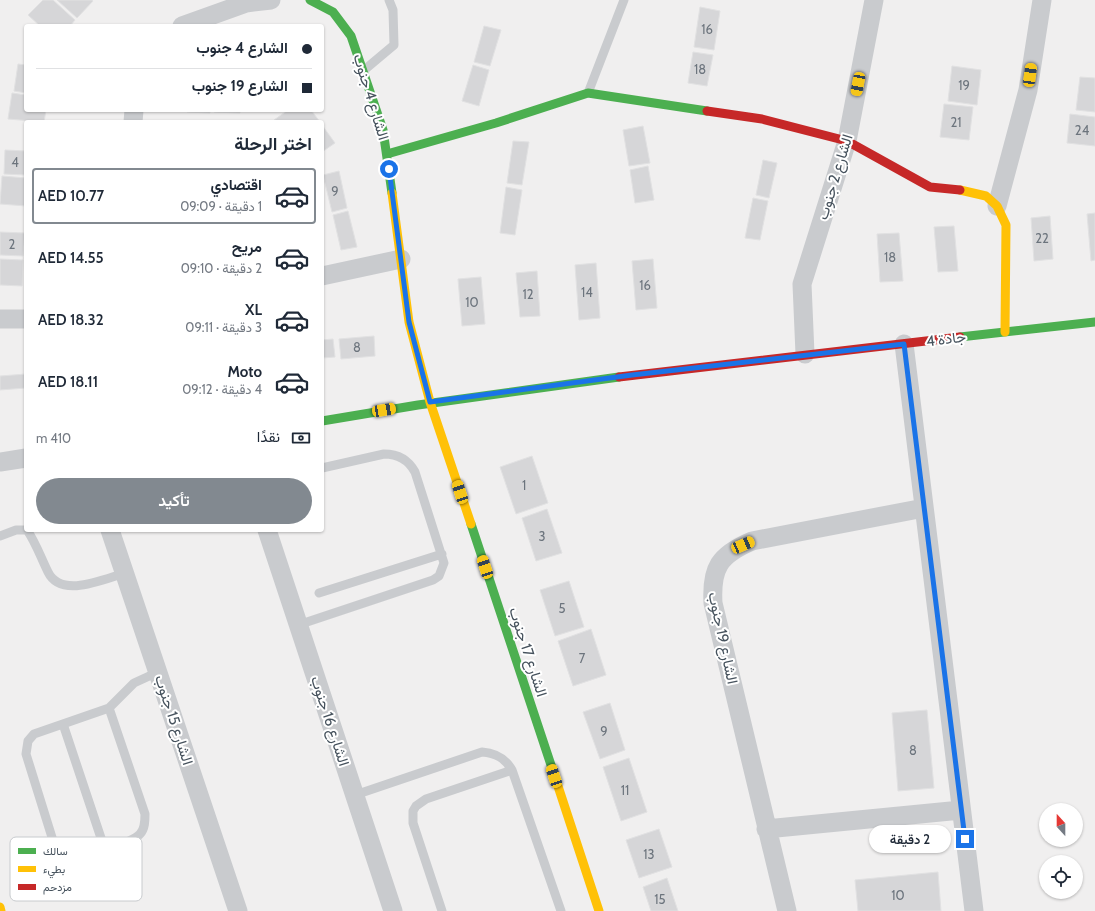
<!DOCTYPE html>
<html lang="ar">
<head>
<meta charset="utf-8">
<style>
  :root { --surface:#fff; --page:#f6f6f7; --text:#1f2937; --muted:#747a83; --line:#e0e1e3; --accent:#828990 }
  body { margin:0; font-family:Cabin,Vazirmatn,sans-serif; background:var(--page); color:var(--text); direction:rtl; height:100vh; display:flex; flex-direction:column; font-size:15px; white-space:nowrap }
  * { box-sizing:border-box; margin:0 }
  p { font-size:13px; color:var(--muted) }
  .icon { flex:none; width:22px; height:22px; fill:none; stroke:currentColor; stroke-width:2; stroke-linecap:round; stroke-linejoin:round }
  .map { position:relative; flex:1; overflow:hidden; direction:ltr }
  .panel { position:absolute; left:24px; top:120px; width:300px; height:412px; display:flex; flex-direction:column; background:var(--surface); border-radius:4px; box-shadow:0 1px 3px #0004; direction:rtl }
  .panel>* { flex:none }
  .banner { position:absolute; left:24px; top:24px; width:300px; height:88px; border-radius:4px; box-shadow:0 1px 3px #0004; direction:rtl; display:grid; align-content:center; height:88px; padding:0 12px; background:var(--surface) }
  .needle { width:26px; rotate:339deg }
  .controls { position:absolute; left:1039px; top:803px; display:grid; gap:8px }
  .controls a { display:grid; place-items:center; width:44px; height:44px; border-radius:50%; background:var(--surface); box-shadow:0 1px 3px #0004; font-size:20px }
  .end { position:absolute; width:18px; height:18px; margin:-9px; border:5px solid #1a73e8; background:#fff; box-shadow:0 0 0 2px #fff }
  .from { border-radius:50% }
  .bubble { position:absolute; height:28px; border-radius:14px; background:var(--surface); box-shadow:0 1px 3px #0004; font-size:13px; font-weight:600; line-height:28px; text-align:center; direction:rtl }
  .car { position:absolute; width:12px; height:24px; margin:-12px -6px; border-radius:5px; box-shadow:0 0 3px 1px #0007; background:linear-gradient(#f5c518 24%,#345 0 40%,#f5c518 0 76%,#345 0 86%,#f5c518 0) }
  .banner b { display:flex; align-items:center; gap:14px; height:38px; font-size:15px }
  .banner b+b { border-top:1px solid var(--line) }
  .banner i { width:10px; height:10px; background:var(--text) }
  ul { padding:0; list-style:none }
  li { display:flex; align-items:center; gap:12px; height:56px; margin:0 8px 6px; padding:0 4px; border:2px solid transparent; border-radius:4px }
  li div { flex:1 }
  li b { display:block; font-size:15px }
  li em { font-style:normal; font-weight:600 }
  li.current { border-color:var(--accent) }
  li>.icon { width:36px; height:36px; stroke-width:1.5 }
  h2 { padding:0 12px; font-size:18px; line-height:48px }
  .pay { display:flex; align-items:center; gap:10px; height:44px; padding:0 12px; font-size:15px }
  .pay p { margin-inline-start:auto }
  .primary-button { display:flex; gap:8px; margin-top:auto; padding:8px 12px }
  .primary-button a { flex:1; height:46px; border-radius:24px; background:var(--accent); color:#fff; font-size:16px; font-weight:600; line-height:46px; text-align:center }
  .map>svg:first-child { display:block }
  .building { fill:#d6d6d8; stroke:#e1e1e2 }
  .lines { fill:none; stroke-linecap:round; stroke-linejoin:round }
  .lane { stroke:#c9cbce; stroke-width:9 }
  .street { stroke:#c9cbce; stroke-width:19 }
  .fast { stroke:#4caf50; stroke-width:9 }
  .slow { stroke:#ffc107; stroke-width:9 }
  .jam { stroke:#c62828; stroke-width:9 }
  .route { stroke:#1a73e8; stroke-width:5 }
  .labels { text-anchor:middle; stroke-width:4; stroke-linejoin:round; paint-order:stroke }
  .number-label { font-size:13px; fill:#6c747d }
  .street-label { font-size:15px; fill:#46525d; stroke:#fff }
  .key { fill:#fff; stroke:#c8cbce; stroke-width:1 }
  .key-label { font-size:11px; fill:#46525d }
</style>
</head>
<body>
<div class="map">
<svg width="1095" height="911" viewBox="0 0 1095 911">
  <rect width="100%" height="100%" fill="#f0efef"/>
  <path class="building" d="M 43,0 L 53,0 L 75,20 L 70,26 L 40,26 L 28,15 Z
    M 57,0 L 92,0 L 93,1 L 77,18 Z
    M 700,7 L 720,11 L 714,50 L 694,47 Z
    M 484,26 L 501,30 L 490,66 L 474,62 Z
    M 693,52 L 713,55 L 707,86 L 688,83 Z
    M 18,64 L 26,65 L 26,93 L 14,91 Z
    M 473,65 L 489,70 L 479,106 L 462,101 Z
    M 952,66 L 981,70 L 977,105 L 948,101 Z
    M 1080,77 L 1095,78 L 1095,112 L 1076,110 Z
    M 12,93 L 26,95 L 26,110 L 46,110 L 44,122 L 8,119 Z
    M 944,104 L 973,107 L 969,140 L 940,137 Z
    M 187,110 L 210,110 L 210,113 L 187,112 Z
    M 214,110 L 240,110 L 240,113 L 214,112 Z
    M 288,110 L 311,110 L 320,122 L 276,122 L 274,120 Z
    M 1070,114 L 1095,117 L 1095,146 L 1067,143 Z
    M 322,125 L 335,143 L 322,152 Z
    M 643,126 L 650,163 L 629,166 L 623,130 Z
    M 513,141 L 529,142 L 522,185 L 507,183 Z
    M 5,150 L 26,151 L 26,175 L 4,174 Z
    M 763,160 L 777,163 L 769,198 L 756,195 Z
    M 648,166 L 654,200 L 635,203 L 630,170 Z
    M 339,171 L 347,208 L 332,212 L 323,175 Z
    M 2,176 L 26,178 L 26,206 L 0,204 Z
    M 506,187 L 522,190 L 515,235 L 500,233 Z
    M 753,198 L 768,201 L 760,240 L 745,238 Z
    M 348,211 L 357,247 L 341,250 L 333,215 Z
    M 1095,213 L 1095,260 L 1091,261 L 1087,214 Z
    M 1050,216 L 1053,259 L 1034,261 L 1031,218 Z
    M 954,226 L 958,271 L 938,272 L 934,227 Z
    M 0,232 L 25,233 L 23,256 L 0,255 Z
    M 899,233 L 903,281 L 880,282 L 877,234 Z
    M 0,259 L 23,260 L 22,286 L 0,285 Z
    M 653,259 L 657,308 L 636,310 L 632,261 Z
    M 596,263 L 600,318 L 579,320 L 575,265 Z
    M 537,271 L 540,316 L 520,317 L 516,273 Z
    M 481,277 L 485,324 L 462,326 L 458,279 Z
    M 374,336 L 375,356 L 341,359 L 339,339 Z
    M 333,339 L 335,357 L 322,358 L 322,340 Z
    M 26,374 L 26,388 L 0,390 L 0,376 Z
    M 532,456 L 548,503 L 516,514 L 500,467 Z
    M 547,509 L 562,553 L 536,561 L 522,518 Z
    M 569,581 L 584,627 L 555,636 L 540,590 Z
    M 591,629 L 606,675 L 573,686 L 558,641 Z
    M 610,703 L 625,750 L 600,759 L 583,712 Z
    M 927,710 L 934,788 L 898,791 L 892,713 Z
    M 629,758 L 647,812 L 621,821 L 603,767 Z
    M 659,829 L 672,867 L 639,878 L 626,840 Z
    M 938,872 L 941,911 L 858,911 L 855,880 Z
    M 667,878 L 678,911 L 651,911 L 643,887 Z"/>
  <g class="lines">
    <path class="lane" d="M 363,71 L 394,45 L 393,10 L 389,0
      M 588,93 L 624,0
      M 0,536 L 16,530 L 27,530 C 36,543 41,558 48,572 C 61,599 104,579 125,573
      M 319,593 L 442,554
      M 298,625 L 433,580 L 439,576 L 444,563 L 415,472 C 408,459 398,454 384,454 L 322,468
      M 109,708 L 145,814 C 145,820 145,829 140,834 C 133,842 83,859 73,859 C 64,858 60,854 55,847 L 26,754 L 28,741 L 34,734 L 109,708 L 134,683 L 158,672
      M 63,724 L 105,850
      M 355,795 L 482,752 C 496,753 505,758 512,770 L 561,911
      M 442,911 L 413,823 L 413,811 L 416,806 L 426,799 L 512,770"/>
    <path class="street" d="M 182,26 L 246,3 L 271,0
      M 133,122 L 134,110
      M 997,206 L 1028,90 L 1042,0
      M 322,276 L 401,259
      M 0,319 L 26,319
      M 904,344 L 974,911
      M 805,354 L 802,284 L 847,141 L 874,0
      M 0,462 L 26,458
      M 110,530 L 238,911
      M 267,530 L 393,911
      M 766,829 L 961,810
      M 787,911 L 713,603 C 711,568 719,555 752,541 L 924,508"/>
    <path class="fast" d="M 310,0 L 333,12 L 351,36 L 383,130 L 392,193
      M 387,154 L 496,123 L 588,93 L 707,111
      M 960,337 L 1095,322
      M 322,421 L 418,405 L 619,377
      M 471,524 L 553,771"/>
    <path class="slow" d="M 960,190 L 986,196 L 997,206 L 1006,225 L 1005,332
      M 392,193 L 409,322 L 430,402 L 471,524
      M 553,771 L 599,911
      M 0,907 L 1,911"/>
    <path class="jam" d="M 707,111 L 762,119 L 847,141 L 930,187 L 960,190
      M 619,377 L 960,337"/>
  </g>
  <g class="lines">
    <path class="route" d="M 389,169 L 409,322 L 430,402 L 632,375 L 904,344 L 965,839"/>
  </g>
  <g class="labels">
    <g class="number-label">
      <text x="707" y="34">16</text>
      <text x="700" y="74">18</text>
      <text x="964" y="90">19</text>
      <text x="956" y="127">21</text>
      <text x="1082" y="135">24</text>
      <text x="15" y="167">4</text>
      <text x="335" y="196">9</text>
      <text x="1042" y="243">22</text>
      <text x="12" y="249">2</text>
      <text x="890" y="262">18</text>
      <text x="645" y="290">16</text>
      <text x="587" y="297">14</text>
      <text x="528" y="299">12</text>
      <text x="472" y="307">10</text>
      <text x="357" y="352">8</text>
      <text x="524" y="490">1</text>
      <text x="542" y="541">3</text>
      <text x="562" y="613">5</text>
      <text x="582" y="663">7</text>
      <text x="604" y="736">9</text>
      <text x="913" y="755">8</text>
      <text x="625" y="795">11</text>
      <text x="649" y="859">13</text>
      <text x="898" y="900">10</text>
      <text x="660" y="904">15</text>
    </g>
    <g class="street-label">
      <text transform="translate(371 97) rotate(73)" y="5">الشارع 4 جنوب</text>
      <text transform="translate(835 177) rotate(-73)" y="5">الشارع 2 جنوب</text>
      <text transform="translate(946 339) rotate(-7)" y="5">جادة 4</text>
      <text transform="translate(723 638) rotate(78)" y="5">الشارع 19 جنوب</text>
      <text transform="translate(528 652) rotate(72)" y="5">الشارع 17 جنوب</text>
      <text transform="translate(174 720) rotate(72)" y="5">الشارع 15 جنوب</text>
      <text transform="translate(330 721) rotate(72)" y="5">الشارع 16 جنوب</text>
    </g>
  </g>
  <rect x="10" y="837" width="132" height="64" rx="6" class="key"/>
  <rect x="18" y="848" width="18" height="6" fill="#4caf50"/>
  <rect x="18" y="866" width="18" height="6" fill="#ffc107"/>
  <rect x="18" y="884" width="18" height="6" fill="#c62828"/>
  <g class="key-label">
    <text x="43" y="855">سالك</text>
    <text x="43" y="873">بطيء</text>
    <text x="43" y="891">مزدحم</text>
  </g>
</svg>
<div class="controls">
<a><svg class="needle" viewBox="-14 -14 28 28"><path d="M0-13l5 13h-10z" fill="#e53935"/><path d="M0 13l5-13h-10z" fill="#747a83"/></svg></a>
<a><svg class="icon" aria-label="locate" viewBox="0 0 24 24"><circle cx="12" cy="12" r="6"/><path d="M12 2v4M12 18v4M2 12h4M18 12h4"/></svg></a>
</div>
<i class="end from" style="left:389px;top:169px"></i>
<i class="end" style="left:965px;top:839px"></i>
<div class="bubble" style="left:869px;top:825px;width:82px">2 دقيقة</div>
<i class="car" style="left:1030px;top:75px;rotate:8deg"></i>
<i class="car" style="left:858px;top:84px;rotate:191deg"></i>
<i class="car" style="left:384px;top:410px;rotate:80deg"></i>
<i class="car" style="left:460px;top:492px;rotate:342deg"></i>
<i class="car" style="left:743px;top:545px;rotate:67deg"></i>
<i class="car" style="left:485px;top:567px;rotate:342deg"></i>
<i class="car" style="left:554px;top:776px;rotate:342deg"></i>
<div class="banner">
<b><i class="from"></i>الشارع 4 جنوب</b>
<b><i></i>الشارع 19 جنوب</b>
</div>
<section class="panel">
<h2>اختر الرحلة</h2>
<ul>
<li class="current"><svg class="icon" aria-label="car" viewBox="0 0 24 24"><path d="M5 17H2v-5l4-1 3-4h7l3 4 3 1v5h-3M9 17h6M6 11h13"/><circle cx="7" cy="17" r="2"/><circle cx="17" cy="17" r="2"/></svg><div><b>اقتصادي</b><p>1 دقيقة · 09:09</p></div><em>AED 10.77</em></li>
<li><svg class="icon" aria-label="car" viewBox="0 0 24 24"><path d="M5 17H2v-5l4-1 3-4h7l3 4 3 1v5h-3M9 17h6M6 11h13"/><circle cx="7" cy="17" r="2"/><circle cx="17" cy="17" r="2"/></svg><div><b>مريح</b><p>2 دقيقة · 09:10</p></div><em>AED 14.55</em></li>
<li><svg class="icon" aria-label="car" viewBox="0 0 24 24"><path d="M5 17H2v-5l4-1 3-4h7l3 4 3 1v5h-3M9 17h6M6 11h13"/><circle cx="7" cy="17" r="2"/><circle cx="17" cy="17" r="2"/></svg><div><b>XL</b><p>3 دقيقة · 09:11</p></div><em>AED 18.32</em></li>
<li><svg class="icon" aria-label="car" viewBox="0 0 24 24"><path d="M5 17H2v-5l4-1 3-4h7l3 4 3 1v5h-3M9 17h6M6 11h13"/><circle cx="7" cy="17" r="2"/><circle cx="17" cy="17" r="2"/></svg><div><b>Moto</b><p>4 دقيقة · 09:12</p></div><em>AED 18.11</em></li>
</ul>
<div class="pay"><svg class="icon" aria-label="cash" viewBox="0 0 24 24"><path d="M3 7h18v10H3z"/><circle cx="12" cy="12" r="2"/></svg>نقدًا<p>410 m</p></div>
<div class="primary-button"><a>تأكيد</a></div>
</section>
</div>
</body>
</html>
